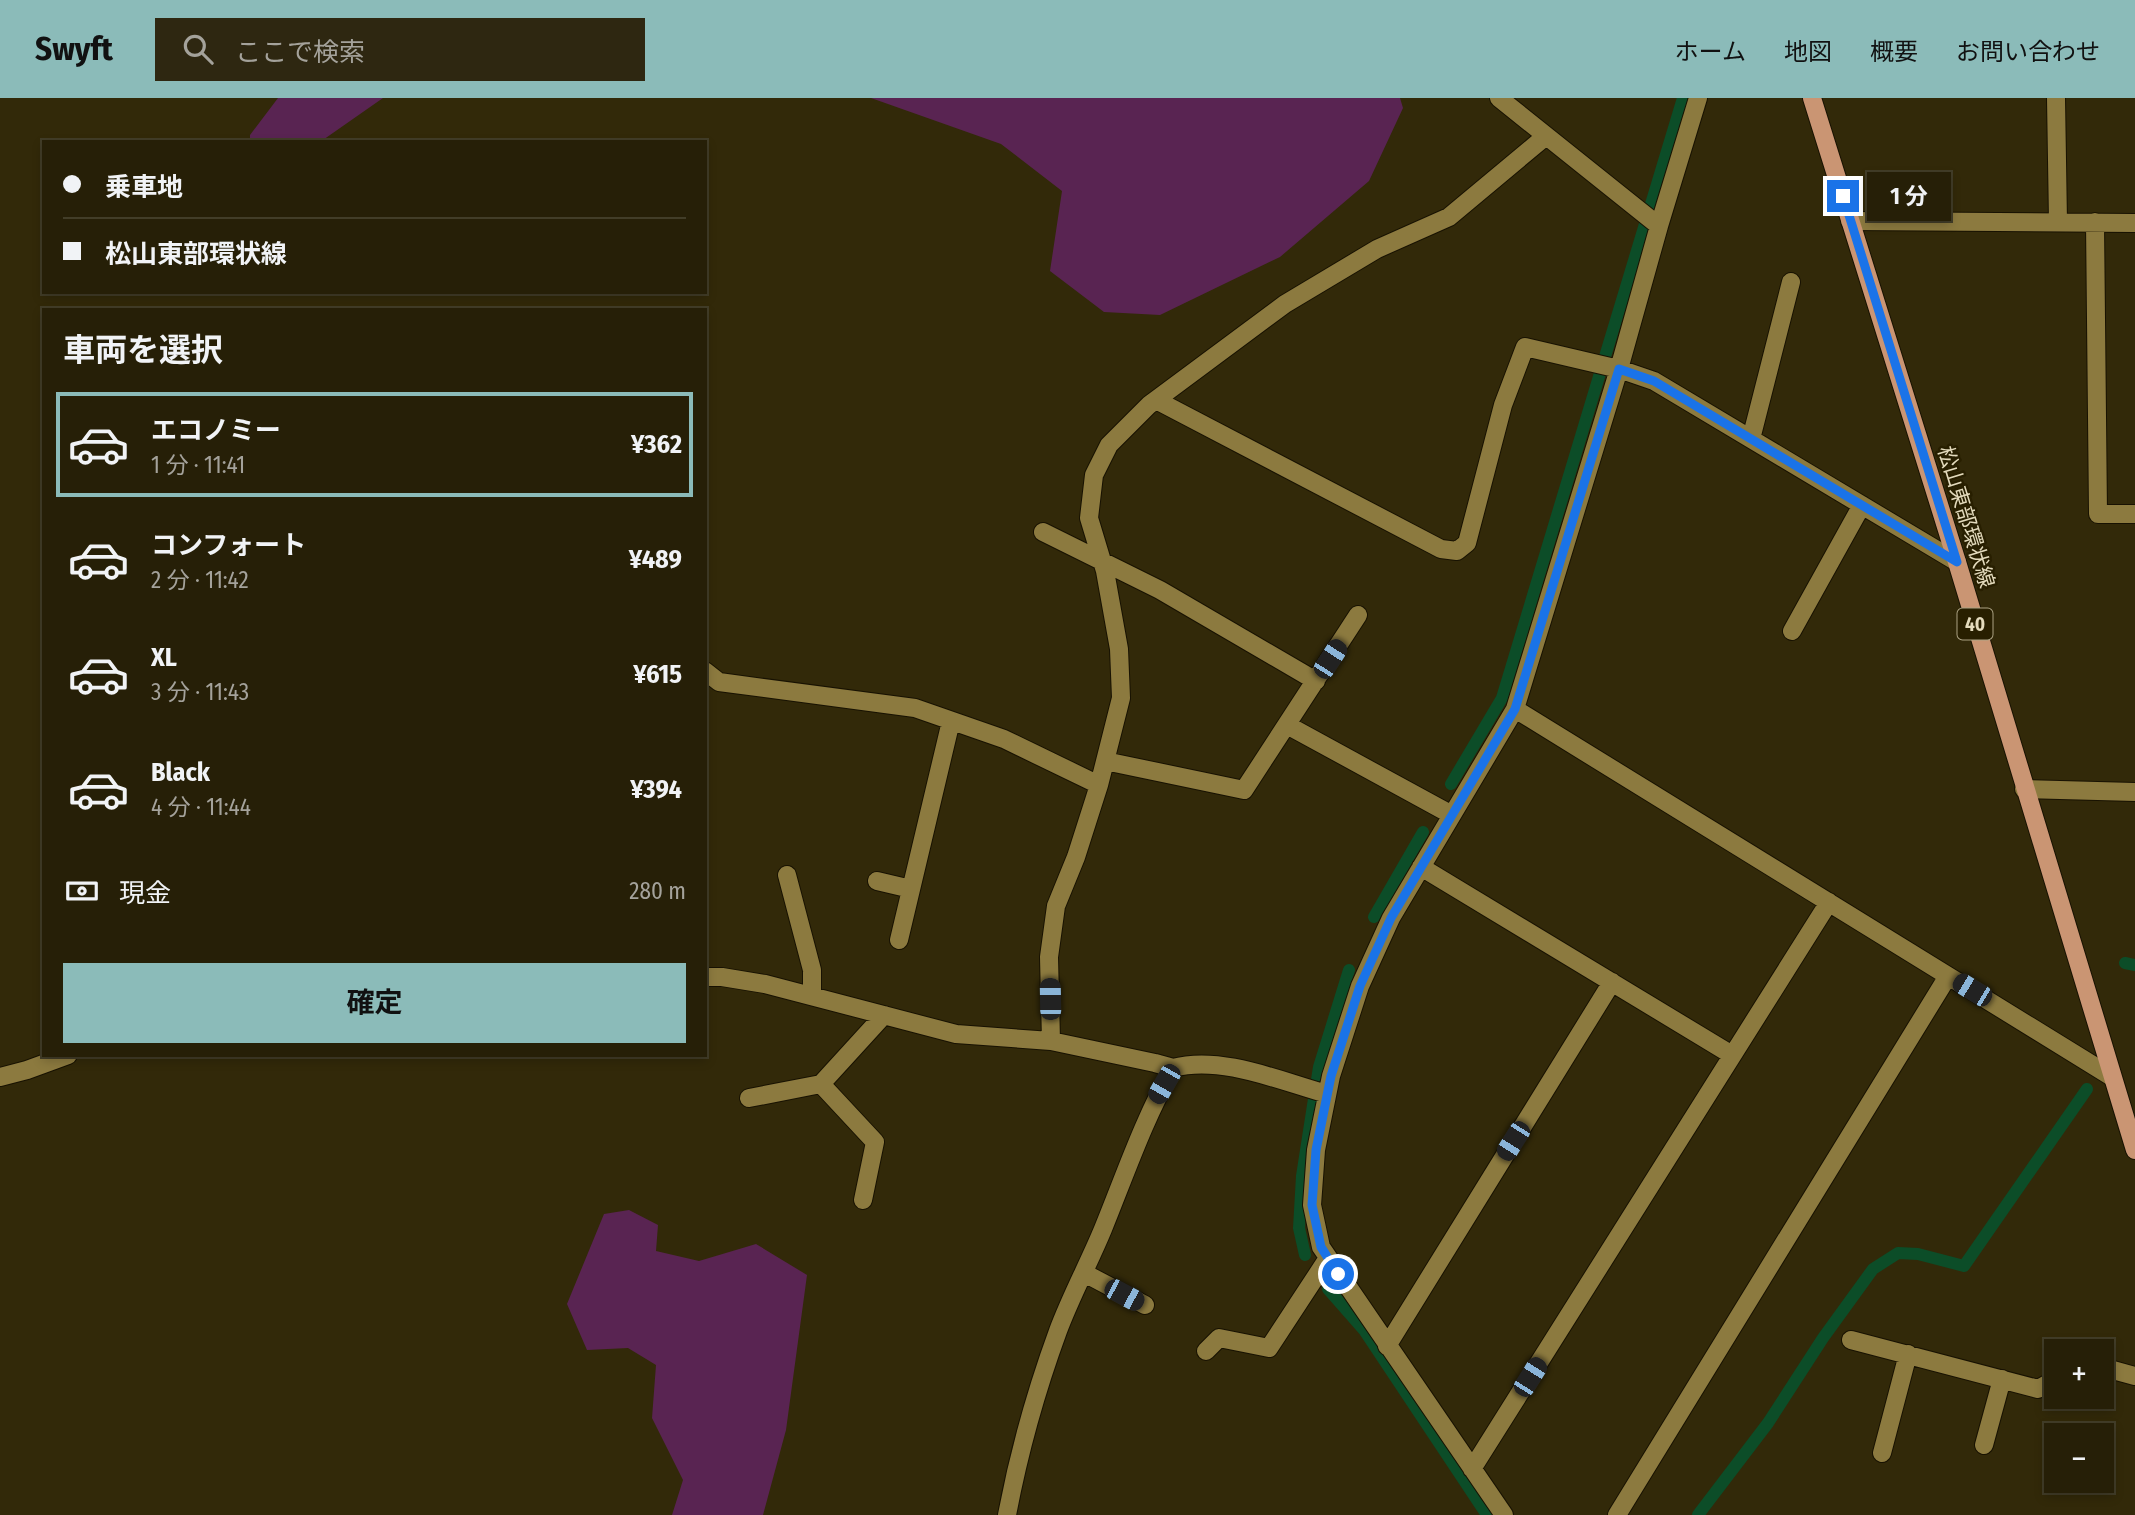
<!DOCTYPE html>
<html lang="ja">
<head>
<meta charset="utf-8">
<style>
  :root { --surface:#261f07; --page:#2e2711; --text:#f1f3f6; --muted:#a4a29b; --line:#423d28; --accent:#8bbbb9 }
  body { margin:0; font-family:"Fira Sans Condensed","Noto Sans JP",sans-serif; background:var(--page); color:var(--text); height:100vh; display:flex; flex-direction:column; font-size:26px; white-space:nowrap }
  * { box-sizing:border-box; margin:0 }
  p { font-size:23px; color:var(--muted) }
  .icon { flex:none; width:38px; height:38px; fill:none; stroke:currentColor; stroke-width:2; stroke-linecap:round; stroke-linejoin:round }
  .map { position:relative; flex:1; overflow:hidden }
  .drawer { position:absolute; left:42px; top:210px; width:665px; height:749px; display:flex; flex-direction:column; background:var(--surface); border-radius:0px; box-shadow:0 4px 10px #0003,0 0 0 2px var(--line) }
  .drawer>* { flex:none }
  .guide { position:absolute; left:42px; top:42px; width:665px; height:154px; border-radius:0px; box-shadow:0 4px 10px #0003,0 0 0 2px var(--line); display:grid; align-content:center; height:154px; padding:0 21px; background:var(--surface) }
  .tools { position:absolute; left:2044px; top:1241px; display:grid; gap:14px }
  .tools a { display:grid; place-items:center; width:70px; height:70px; border-radius:0px; background:var(--surface); box-shadow:0 4px 10px #0003,0 0 0 2px var(--line); font-size:35px }
  .end { position:absolute; width:32px; height:32px; margin:-16px; border:9px solid #1a73e8; background:#fff; box-shadow:0 0 0 4px #fff }
  .from { border-radius:50% }
  .bubble { position:absolute; height:49px; border-radius:0px; background:var(--surface); box-shadow:0 4px 10px #0003,0 0 0 2px var(--line); font-size:23px; font-weight:700; line-height:49px; text-align:center }
  .car { position:absolute; width:21px; height:42px; margin:-21px -10px; border-radius:9px; box-shadow:0 0 5px 2px #0007; background:linear-gradient(#222 24%,#8ab4d8 0 40%,#222 0 76%,#8ab4d8 0 86%,#222 0) }
  .guide b { display:flex; align-items:center; gap:24px; height:66px; font-size:26px }
  .guide b+b { border-top:2px solid var(--line) }
  .guide i { width:18px; height:18px; background:var(--text) }
  ul { padding:0; list-style:none }
  li { display:flex; align-items:center; gap:21px; height:105px; margin:0 14px 10px; padding:0 7px; border:4px solid transparent; border-radius:0px }
  li div { flex:1 }
  li b { display:block; font-size:26px }
  li em { font-style:normal; font-weight:700 }
  li.selected { border-color:var(--accent) }
  li>.icon { width:63px; height:63px; stroke-width:1.5 }
  h2 { padding:0 21px; font-size:32px; line-height:84px }
  .pay { display:flex; align-items:center; gap:18px; height:77px; padding:0 21px; font-size:26px }
  .pay p { margin-inline-start:auto }
  .action { display:flex; gap:14px; margin-top:auto; padding:14px 21px }
  .action a { flex:1; height:80px; border-radius:0px; background:var(--accent); color:#111; font-size:28px; font-weight:700; line-height:80px; text-align:center }
  header { display:flex; align-items:center; gap:42px; box-sizing:border-box; height:98px; padding:0 35px; background:var(--accent); color:#111 }
  header strong { font-size:33px }
  nav { display:flex; gap:38px; margin-inline-start:auto; font-size:24px }
  .search { width:490px; height:63px; background:var(--page); display:flex; align-items:center; gap:18px; box-sizing:border-box; padding:0 24px; border-radius:0px; color:var(--muted); font-size:26px }
  .map>svg:first-child { display:block }
  .green { fill:#592452 }
  .lines { fill:none; stroke-linecap:round; stroke-linejoin:round }
  .stream { stroke:#0c4d28; stroke-width:12 }
  .minor-casing { stroke:#181202; stroke-width:20 }
  .major-casing { stroke:#181202; stroke-width:20 }
  .minor { stroke:#8c7a3f; stroke-width:18 }
  .major { stroke:#ca9573; stroke-width:18 }
  .route { stroke:#1a73e8; stroke-width:9 }
  .labels { text-anchor:middle; stroke-width:5; stroke-linejoin:round; paint-order:stroke }
  .shield { fill:#281f00; stroke:#aca384; stroke-width:2 }
  .shield-label { font-size:19px; font-weight:bold; fill:#e4dbbd }
  .street-label { font-size:21px; fill:#e4dbbd; stroke:#281f00 }
</style>
</head>
<body>
<header>
<strong>Swyft</strong>
<div class="search"><svg class="icon" aria-label="search" viewBox="0 0 24 24"><circle cx="10" cy="10" r="6"/><path d="M15 15l6 6"/></svg>ここで検索</div>
<nav><a>ホーム</a><a>地図</a><a>概要</a><a>お問い合わせ</a></nav>
</header>
<div class="map">
<svg width="2135" height="1417" viewBox="0 0 2135 1417">
  <rect width="100%" height="100%" fill="#322909"/>
  <path class="green" d="M 278,0 L 383,0 L 320,44 L 250,44 L 250,37 Z
    M 871,0 L 1400,0 L 1403,10 L 1369,83 L 1280,159 L 1160,217 L 1104,214 L 1050,173 L 1062,93 L 1001,46 Z
    M 629,1112 L 658,1127 L 656,1153 L 699,1163 L 756,1146 L 807,1177 L 786,1332 L 763,1417 L 672,1417 L 683,1382 L 652,1320 L 656,1267 L 628,1250 L 587,1252 L 567,1206 L 604,1116 Z"/>
  <g class="lines">
    <path class="stream" d="M 1451,686 L 1502,600 L 1683,0
      M 1374,819 L 1423,734
      M 2125,865 L 2135,867
      M 1305,1157 L 1299,1130 L 1302,1078 L 1319,969 L 1349,872
      M 1328,1191 L 1364,1232 L 1487,1417
      M 1698,1417 L 1768,1325 L 1823,1240 L 1873,1171 L 1898,1155 L 1918,1156 L 1964,1168 L 2087,991"/>
    <defs>
      <path id="minor" d="M 1499,0 L 1659,128
        M 2056,0 L 2058,124
        M 1850,123 L 2135,125
        M 2095,124 L 2098,416 L 2135,416
        M 1156,302 L 1441,451 L 1457,453 L 1467,445 L 1503,307 L 1525,249 L 1619,271 L 1654,283 L 1957,464
        M 1751,341 L 1791,184
        M 1043,434 L 1160,492 L 1316,583
        M 1792,533 L 1862,407
        M 705,573 L 719,584 L 915,610 L 1004,641 L 1099,687
        M 1515,611 L 2112,979
        M 1287,627 L 1452,717
        M 1105,663 L 1244,692 L 1358,517
        M 2024,691 L 2135,694
        M 1421,769 L 1732,957
        M 787,777 L 812,872 L 812,898
        M 877,783 L 911,791
        M 899,842 L 951,623
        M 705,879 L 722,879 L 765,886 L 956,936 L 1051,943 L 1155,965 L 1173,970
        M 1051,943 L 1049,859 L 1056,808 L 1076,759 L 1099,687 L 1121,600 L 1119,551 L 1105,473 L 1089,420 L 1094,377 L 1109,347 L 1149,307 L 1285,206 L 1377,151 L 1449,119 L 1546,38
        M 0,979 L 27,972 L 68,957
        M 749,1000 L 821,986
        M 863,1102 L 875,1044 L 821,986 L 884,917
        M 1084,1175 L 1145,1207
        M 1851,1242 L 2038,1291 L 2056,1281
        M 1387,1248 L 1612,884
        M 1206,1253 L 1219,1240 L 1269,1250 L 1328,1160
        M 2102,1269 L 2135,1278
        M 1984,1347 L 2002,1281
        M 1882,1355 L 1908,1256
        M 1472,1371 L 1829,804
        M 1007,1417 C 1019,1354 1036,1293 1058,1233 C 1071,1198 1089,1165 1103,1131 C 1125,1077 1144,1021 1173,970 C 1221,957 1280,983 1327,996
        M 1504,1417 L 1321,1149 L 1312,1107 L 1316,1052 L 1331,978 L 1360,888 L 1391,820 L 1515,611 L 1619,271 L 1659,128 L 1698,0
        M 1617,1417 L 1948,878"/>
      <path id="major" d="M 1812,0 L 1957,464 L 2135,1052"/>
    </defs>
    <use href="#minor" class="minor-casing"/>
    <use href="#major" class="major-casing"/>
    <use href="#minor" class="minor"/>
    <use href="#major" class="major"/>
  </g>
  <g class="lines">
    <path class="route" d="M 1338,1176 L 1321,1149 L 1312,1107 L 1316,1052 L 1331,978 L 1360,888 L 1391,820 L 1515,611 L 1619,271 L 1654,283 L 1957,464 L 1843,98"/>
  </g>
  <g class="labels">
    <rect class="shield" x="1957.5" y="510.5" width="35" height="31" rx="5"/>
    <g class="shield-label">
      <text x="1975" y="533">40</text>
    </g>
    <g class="street-label">
      <text transform="translate(1966 419) rotate(73)" y="7">松山東部環状線</text>
    </g>
  </g>
</svg>
<div class="tools">
<a>+</a>
<a>−</a>
</div>
<i class="end from" style="left:1338px;top:1176px"></i>
<i class="end" style="left:1843px;top:98px"></i>
<div class="bubble" style="left:1867px;top:74px;width:84px">1 分</div>
<i class="car" style="left:1330px;top:561px;rotate:33deg"></i>
<i class="car" style="left:1972px;top:892px;rotate:301deg"></i>
<i class="car" style="left:1050px;top:901px;rotate:359deg"></i>
<i class="car" style="left:1164px;top:986px;rotate:210deg"></i>
<i class="car" style="left:1513px;top:1043px;rotate:212deg"></i>
<i class="car" style="left:1124px;top:1197px;rotate:118deg"></i>
<i class="car" style="left:1530px;top:1279px;rotate:32deg"></i>
<div class="guide">
<b><i class="from"></i>乗車地</b>
<b><i></i>松山東部環状線</b>
</div>
<section class="drawer">
<h2>車両を選択</h2>
<ul>
<li class="selected"><svg class="icon" aria-label="car" viewBox="0 0 24 24"><path d="M5 17H2v-5l4-1 3-4h7l3 4 3 1v5h-3M9 17h6M6 11h13"/><circle cx="7" cy="17" r="2"/><circle cx="17" cy="17" r="2"/></svg><div><b>エコノミー</b><p>1 分 · 11:41</p></div><em>¥362</em></li>
<li><svg class="icon" aria-label="car" viewBox="0 0 24 24"><path d="M5 17H2v-5l4-1 3-4h7l3 4 3 1v5h-3M9 17h6M6 11h13"/><circle cx="7" cy="17" r="2"/><circle cx="17" cy="17" r="2"/></svg><div><b>コンフォート</b><p>2 分 · 11:42</p></div><em>¥489</em></li>
<li><svg class="icon" aria-label="car" viewBox="0 0 24 24"><path d="M5 17H2v-5l4-1 3-4h7l3 4 3 1v5h-3M9 17h6M6 11h13"/><circle cx="7" cy="17" r="2"/><circle cx="17" cy="17" r="2"/></svg><div><b>XL</b><p>3 分 · 11:43</p></div><em>¥615</em></li>
<li><svg class="icon" aria-label="car" viewBox="0 0 24 24"><path d="M5 17H2v-5l4-1 3-4h7l3 4 3 1v5h-3M9 17h6M6 11h13"/><circle cx="7" cy="17" r="2"/><circle cx="17" cy="17" r="2"/></svg><div><b>Black</b><p>4 分 · 11:44</p></div><em>¥394</em></li>
</ul>
<div class="pay"><svg class="icon" aria-label="cash" viewBox="0 0 24 24"><path d="M3 7h18v10H3z"/><circle cx="12" cy="12" r="2"/></svg>現金<p>280 m</p></div>
<div class="action"><a>確定</a></div>
</section>
</div>
</body>
</html>
